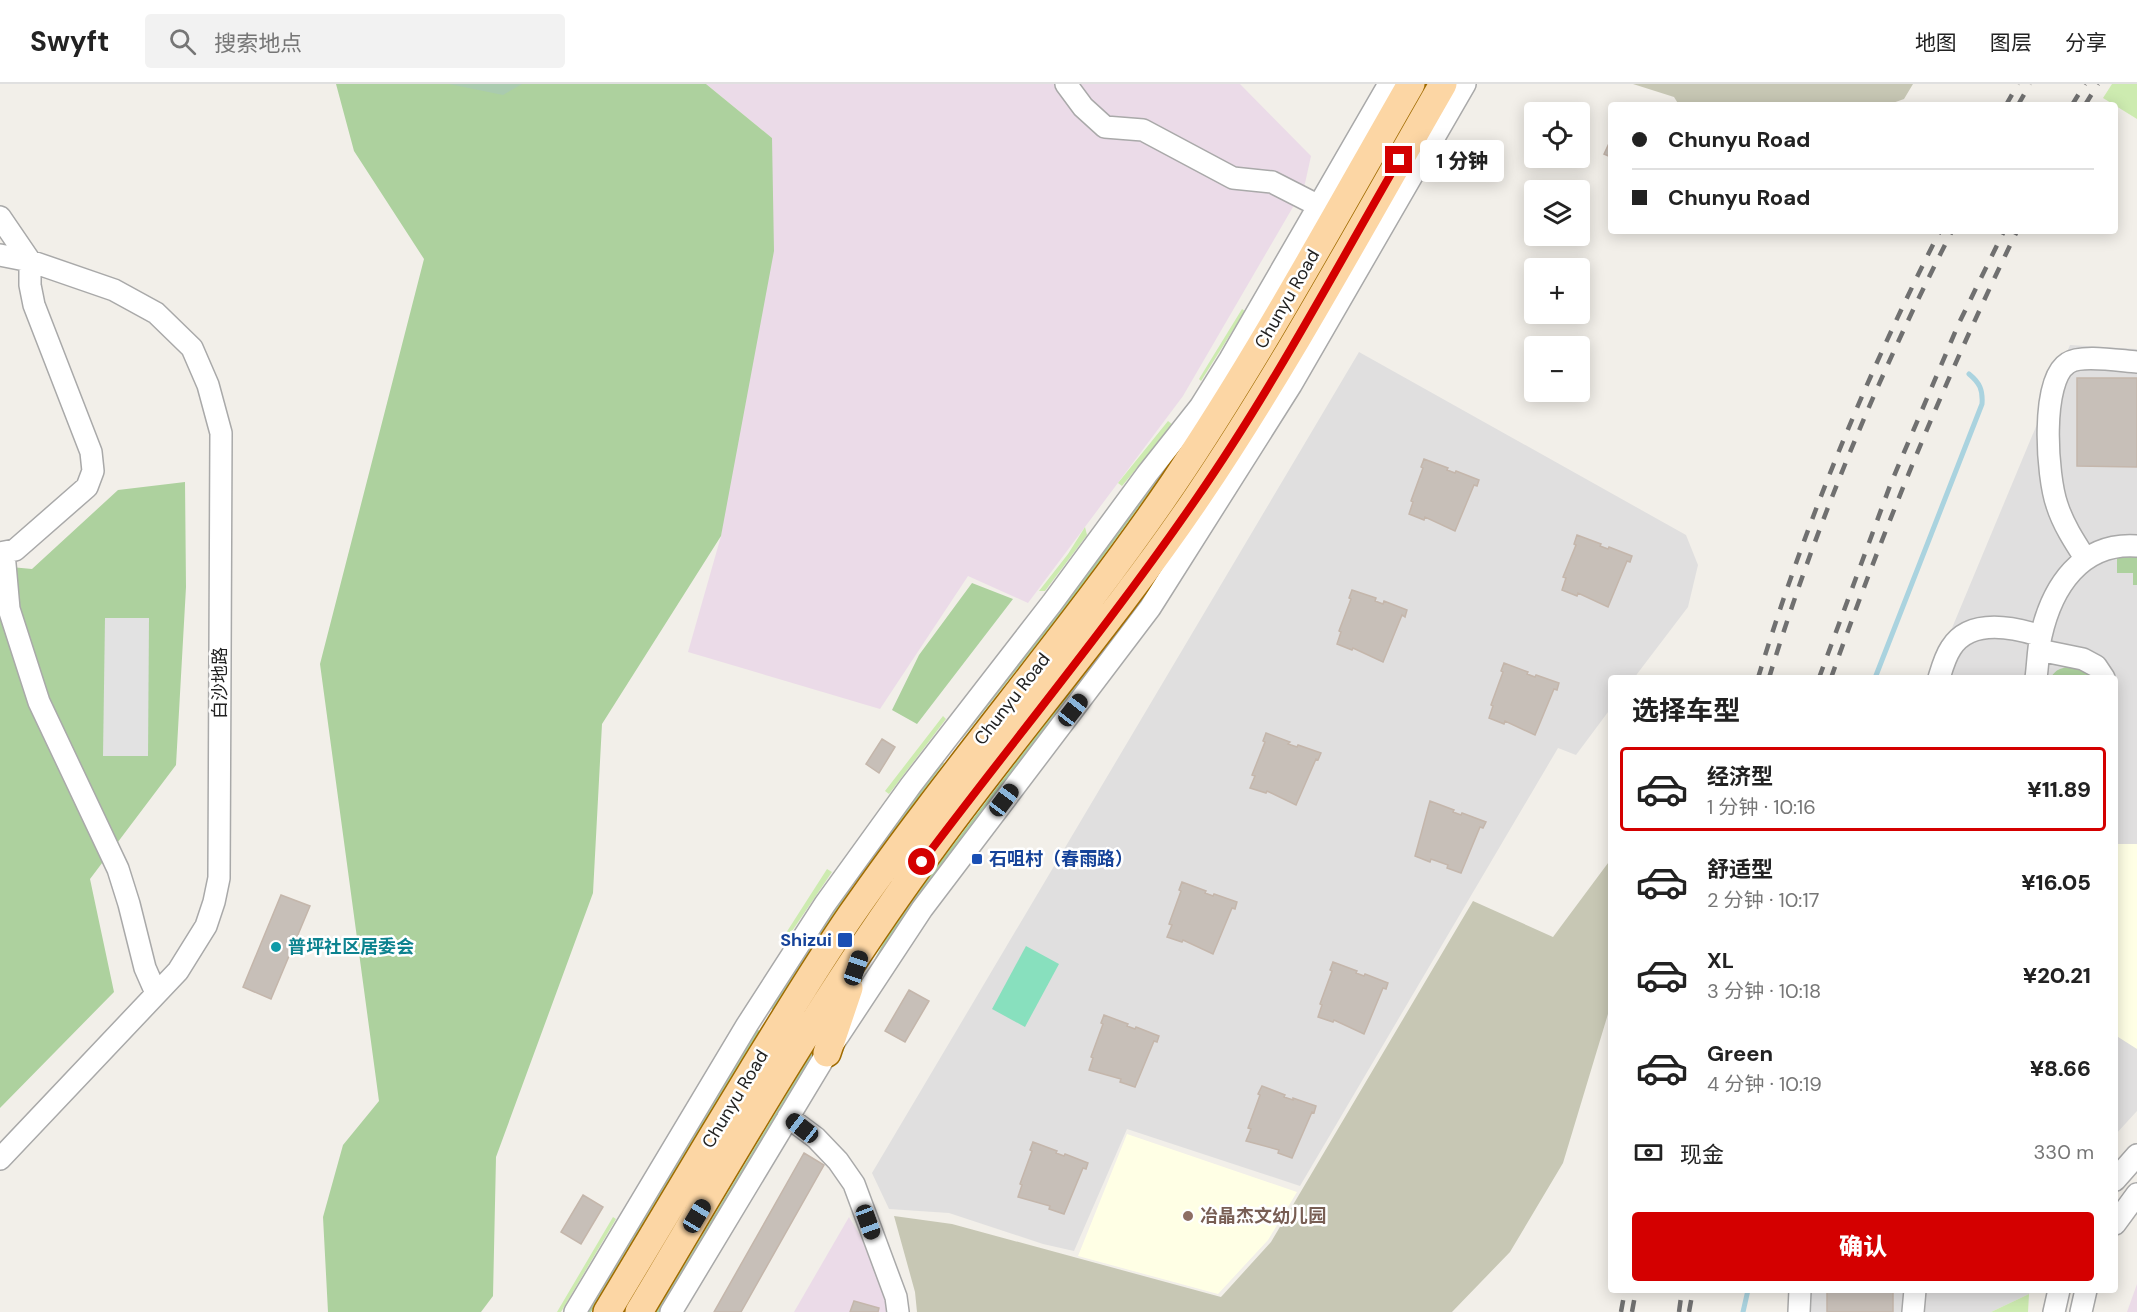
<!DOCTYPE html>
<html lang="zh">
<head>
<meta charset="utf-8">
<style>
  :root { --surface:#fff; --page:#f2f2f2; --text:#222; --muted:#767676; --line:#e0e0e0; --accent:#d40000 }
  body { margin:0; font-family:"DM Sans","Noto Sans SC",sans-serif; background:var(--page); color:var(--text); height:100vh; display:flex; flex-direction:column; font-size:22px; white-space:nowrap }
  * { box-sizing:border-box; margin:0 }
  p { font-size:20px; color:var(--muted) }
  .icon { flex:none; width:33px; height:33px; fill:none; stroke:currentColor; stroke-width:2; stroke-linecap:round; stroke-linejoin:round }
  .map { position:relative; flex:1; overflow:hidden }
  .drawer { position:absolute; left:1608px; top:591px; width:510px; height:618px; display:flex; flex-direction:column; background:var(--surface); border-radius:6px; box-shadow:0 3px 15px #0003 }
  .drawer>* { flex:none }
  .top-card { position:absolute; left:1608px; top:18px; width:510px; height:132px; border-radius:6px; box-shadow:0 3px 15px #0003; display:grid; align-content:center; height:132px; padding:0 24px; background:var(--surface) }
  .controls { position:absolute; left:1524px; top:18px; display:grid; gap:12px }
  .controls a { display:grid; place-items:center; width:66px; height:66px; border-radius:6px; background:var(--surface); box-shadow:0 3px 15px #0003; font-size:30px }
  .end { position:absolute; width:27px; height:27px; margin:-14px; border:8px solid #d40000; background:#fff; box-shadow:0 0 0 3px #fff }
  .from { border-radius:50% }
  .bubble { position:absolute; height:42px; border-radius:6px; background:var(--surface); box-shadow:0 3px 15px #0003; font-size:20px; font-weight:800; line-height:42px; text-align:center }
  .car { position:absolute; width:18px; height:36px; margin:-18px -9px; border-radius:8px; box-shadow:0 0 4px 2px #0007; background:linear-gradient(#222 24%,#8ab4d8 0 40%,#222 0 76%,#8ab4d8 0 86%,#222 0) }
  .top-card b { display:flex; align-items:center; gap:21px; height:57px; font-size:22px }
  .top-card b+b { border-top:2px solid var(--line) }
  .top-card i { width:15px; height:15px; background:var(--text) }
  ul { padding:0; list-style:none }
  li { display:flex; align-items:center; gap:18px; height:84px; margin:0 12px 9px; padding:0 12px; border:3px solid transparent; border-radius:6px }
  li div { flex:1 }
  li b { display:block; font-size:22px }
  li em { font-style:normal; font-weight:800 }
  li.active { border-color:var(--accent) }
  li>.icon { width:54px; height:54px; stroke-width:1.5 }
  h2 { padding:0 24px; font-size:27px; line-height:72px }
  .pay { display:flex; align-items:center; gap:15px; height:66px; padding:0 24px; font-size:22px }
  .pay p { margin-inline-start:auto }
  .button { display:flex; gap:12px; margin-top:auto; padding:12px 24px }
  .button a { flex:1; height:69px; border-radius:6px; background:var(--accent); color:#fff; font-size:24px; font-weight:800; line-height:69px; text-align:center }
  header { display:flex; align-items:center; gap:36px; box-sizing:border-box; height:84px; padding:0 30px; background:var(--surface); border-bottom:2px solid var(--line) }
  header strong { font-size:28px }
  nav { display:flex; gap:33px; margin-inline-start:auto; font-size:21px }
  .search { width:420px; height:54px; background:var(--page); display:flex; align-items:center; gap:15px; box-sizing:border-box; padding:0 21px; border-radius:6px; color:var(--muted); font-size:22px }
  .map>svg:first-child { display:block }
  .residential { fill:#e0dfdf }
  .industrial { fill:#ebdbe8 }
  .education { fill:#ffffe5 }
  .construction { fill:#c7c7b4 }
  .grass { fill:#cdebb0 }
  .forest { fill:#add19e }
  .cemetery { fill:#aacbaf }
  .pitch { fill:#88e0be }
  .parking { fill:#e2e2e2 }
  .lines { fill:none; stroke-linecap:round; stroke-linejoin:round }
  .stream { stroke:#aad3df; stroke-width:5 }
  .building { fill:#c7bfb8; stroke:#c4b6ab; stroke-width:1.5 }
  .minor-casing { stroke:#a9a9a9; stroke-width:24 }
  .major-casing { stroke:#a06b00; stroke-width:30 }
  .minor { stroke:#fff; stroke-width:21 }
  .major { stroke:#fcd6a4; stroke-width:27 }
  .rail { stroke:#707070; stroke-width:4.5; stroke-dasharray:12 12; stroke-linecap:butt }
  .route { stroke:#d40000; stroke-width:8 }
  .transit-dot { fill:#1a4fb4; stroke:#fff; stroke-width:2 }
  .culture-dot { fill:#0f9aa8; stroke:#fff; stroke-width:2 }
  .education-dot { fill:#8d6e63; stroke:#fff; stroke-width:2 }
  .labels { text-anchor:middle; stroke-width:5; stroke-linejoin:round; paint-order:stroke }
  .street-label { font-size:18px; fill:#222; stroke:#fff }
  .transit-label { font-size:18px; font-weight:bold; fill:#164399; stroke:#fff; text-anchor:start }
  .culture-label { font-size:18px; font-weight:bold; fill:#0d838f; stroke:#fff; text-anchor:start }
  .education-label { font-size:18px; font-weight:bold; fill:#785e54; stroke:#fff; text-anchor:start }
</style>
</head>
<body>
<header>
<strong>Swyft</strong>
<div class="search"><svg class="icon" aria-label="search" viewBox="0 0 24 24"><circle cx="10" cy="10" r="6"/><path d="M15 15l6 6"/></svg>搜索地点</div>
<nav><a>地图</a><a>图层</a><a>分享</a></nav>
</header>
<div class="map">
<svg width="2137" height="1228" viewBox="0 0 2137 1228">
  <rect width="100%" height="100%" fill="#f2efe9"/>
  <path class="residential" d="M 2070,261 L 2137,265 L 2137,1027 L 2115,1051 L 2115,594 L 1933,594 L 1937,580 Z
    M 1359,268 L 1686,451 L 1698,481 L 1688,523 L 1634,594 L 1611,594 L 1611,624 L 1576,671 L 1558,664 L 1300,1102 L 1127,1045 L 1074,1167 L 1043,1160 L 949,1129 L 889,1125 L 872,1089 Z
    M 1793,1206 L 2030,1206 L 2029,1210 L 1991,1228 L 1789,1228 Z"/>
  <path class="industrial" d="M 706,0 L 1240,0 L 1311,72 L 1304,104 L 1183,312 L 1028,519 L 968,492 L 880,625 L 688,568 L 721,452 L 772,54 Z
    M 849,1133 L 876,1178 L 889,1228 L 794,1228 Z
    M 2137,1200 L 2137,1228 L 2127,1228 Z"/>
  <path class="education" d="M 2115,760 L 2137,760 L 2137,965 L 2115,951 Z
    M 1127,1050 L 1297,1108 L 1268,1156 L 1218,1210 L 1078,1172 Z"/>
  <path class="construction" d="M 1633,0 L 1913,0 L 1904,15 L 1887,21 L 1679,21 L 1674,13 Z
    M 1611,775 L 1611,920 L 1563,1079 L 1510,1168 L 1452,1228 L 917,1228 L 915,1208 L 894,1132 L 952,1140 L 1221,1213 L 1271,1158 L 1473,817 L 1553,853 Z"/>
  <path class="grass" d="M 2112,0 L 2137,0 L 2137,35 L 2103,14 Z
    M 1242,225 L 1245,227 L 1201,297 L 1199,295 Z
    M 1168,337 L 1173,341 L 1122,402 L 1118,399 Z
    M 1085,443 L 1087,451 L 1045,507 L 1039,507 L 1068,470 Z
    M 943,632 L 946,635 L 889,710 L 885,707 Z
    M 827,785 L 832,788 L 790,850 L 786,849 Z
    M 613,1133 L 616,1135 L 561,1228 L 557,1228 Z
    M 2029,1210 L 2028,1228 L 1991,1228 Z"/>
  <path class="forest" d="M 336,0 L 706,0 L 772,54 L 774,167 L 721,452 L 602,640 L 593,809 L 496,1073 L 493,1212 L 481,1228 L 328,1228 L 323,1133 L 343,1061 L 379,1017 L 320,580 L 424,175 L 354,67 Z
    M 1170,376 L 1172,377 L 1070,518 L 962,655 L 957,650 Z
    M 185,398 L 186,503 L 176,681 L 90,795 L 114,908 L 0,1024 L 0,482 L 32,485 L 118,406 Z
    M 2137,470 L 2137,501 L 2133,501 L 2133,489 L 2117,489 L 2117,471 Z
    M 972,499 L 1013,515 L 917,640 L 892,626 L 919,571 Z
    M 1124,542 L 868,888 L 886,854 L 931,790 L 1119,543 Z
    M 2076,583 L 2096,594 L 2051,594 C 2056,583 2066,583 2076,583 Z
    M 938,675 L 944,679 L 853,802 L 773,926 L 767,922 L 807,860 Z
    M 752,943 L 760,947 L 591,1228 L 580,1228 Z
    M 821,953 L 811,984 L 666,1228 L 656,1228 Z"/>
  <path class="cemetery" d="M 449,0 L 522,0 L 503,11 Z"/>
  <path class="pitch" d="M 1026,862 L 1059,880 L 1025,943 L 992,925 Z"/>
  <path class="parking" d="M 105,534 L 149,534 L 148,672 L 103,672 Z"/>
  <g class="lines">
    <path class="stream" d="M 1875,594 L 1982,320 C 1983,306 1980,299 1969,290
      M 1743,1228 L 1748,1206"/>
  </g>
  <path class="building" d="M 1611,55 L 1611,73 L 1604,70 Z
    M 2077,294 L 2137,294 L 2137,383 L 2077,382 Z
    M 1424,375 L 1448,384 L 1447,386 L 1455,389 L 1456,387 L 1479,396 L 1477,402 L 1474,401 L 1455,447 L 1425,433 L 1424,436 L 1409,430 L 1413,418 L 1411,417 L 1423,384 L 1421,383 Z
    M 1577,451 L 1601,460 L 1600,462 L 1608,465 L 1609,463 L 1632,472 L 1630,478 L 1627,477 L 1608,523 L 1578,509 L 1577,512 L 1562,506 L 1566,494 L 1563,493 L 1576,461 L 1574,460 Z
    M 1352,506 L 1376,514 L 1375,517 L 1383,520 L 1384,517 L 1407,526 L 1405,533 L 1402,531 L 1383,578 L 1353,564 L 1352,566 L 1337,560 L 1341,548 L 1339,547 L 1351,515 L 1349,514 Z
    M 1504,579 L 1528,588 L 1527,590 L 1535,593 L 1536,591 L 1559,599 L 1557,606 L 1554,605 L 1535,651 L 1505,637 L 1504,640 L 1489,634 L 1493,622 L 1491,621 L 1503,588 L 1501,587 Z
    M 1953,592 L 2019,593 L 2019,594 L 1953,594 Z
    M 1266,649 L 1290,658 L 1288,660 L 1297,663 L 1298,661 L 1321,669 L 1318,676 L 1316,675 L 1296,721 L 1267,707 L 1266,709 L 1250,704 L 1255,692 L 1252,691 L 1265,658 L 1263,657 Z
    M 882,655 L 895,663 L 879,689 L 866,680 Z
    M 1430,717 L 1454,726 L 1453,728 L 1461,731 L 1462,729 L 1486,738 L 1483,744 L 1480,743 L 1461,789 L 1447,784 L 1448,781 L 1431,775 L 1430,778 L 1415,772 Z
    M 1182,798 L 1206,807 L 1205,809 L 1213,812 L 1214,810 L 1237,818 L 1235,825 L 1232,824 L 1213,870 L 1183,856 L 1182,858 L 1167,853 L 1172,841 L 1169,840 L 1181,807 L 1179,806 Z
    M 281,811 L 310,822 L 271,915 L 243,903 Z
    M 1333,878 L 1357,887 L 1356,889 L 1364,892 L 1365,890 L 1388,899 L 1386,905 L 1383,904 L 1364,950 L 1334,936 L 1333,938 L 1318,933 L 1322,921 L 1320,920 L 1332,887 L 1330,886 Z
    M 909,906 L 929,917 L 905,958 L 885,947 Z
    M 1104,931 L 1128,940 L 1127,942 L 1135,945 L 1136,943 L 1159,952 L 1157,958 L 1154,957 L 1135,1003 L 1120,998 L 1121,995 L 1089,986 L 1093,974 L 1091,973 L 1103,940 L 1101,939 Z
    M 1262,1002 L 1285,1011 L 1284,1013 L 1293,1016 L 1293,1014 L 1316,1022 L 1314,1029 L 1312,1028 L 1292,1074 L 1278,1069 L 1279,1066 L 1246,1057 L 1251,1045 L 1248,1044 L 1260,1011 L 1258,1010 Z
    M 1033,1058 L 1057,1067 L 1056,1069 L 1064,1072 L 1065,1070 L 1088,1079 L 1086,1085 L 1083,1084 L 1064,1130 L 1049,1125 L 1050,1122 L 1018,1113 L 1022,1101 L 1020,1100 L 1032,1067 L 1030,1066 Z
    M 804,1069 L 824,1081 L 741,1228 L 714,1228 Z
    M 583,1111 L 603,1123 L 581,1160 L 561,1148 Z
    M 1827,1206 L 1893,1206 L 1893,1228 L 1827,1228 Z
    M 854,1217 L 879,1224 L 878,1228 L 850,1228 Z"/>
  <g class="lines">
    <defs>
      <path id="minor" d="M 1066,0 L 1083,23 L 1105,43 L 1143,46 L 1233,94 L 1272,98 L 1319,122
        M 0,133 L 30,177 L 30,201 L 34,221 L 91,368 L 93,387 L 87,403 L 15,466 L 0,469
        M 0,171 L 30,177 L 114,206 L 156,229 L 192,264 L 208,301 L 221,349 L 219,794 L 214,818 L 206,842 L 178,887 L 0,1075
        M 4,469 L 9,525 L 39,618 L 118,785 L 129,820 L 145,884 L 156,909
        M 2085,474 C 2074,457 2063,440 2057,421 C 2047,393 2040,296 2068,279 C 2081,270 2121,277 2137,278
        M 2039,566 L 2083,575 L 2096,582 L 2104,594
        M 1939,594 C 1942,584 1945,573 1951,564 C 1970,534 2013,543 2041,552
        M 2036,594 C 2038,580 2038,565 2041,552 C 2052,503 2081,458 2137,462
        M 788,1033 L 816,1054 L 838,1077 L 854,1100 L 896,1213 L 898,1228
        M 2115,1096 L 2137,1071
        M 2115,1140 L 2137,1110
        M 575,1228 L 747,941 L 825,820 L 911,701 L 1052,519 L 1147,390 L 1200,323 L 1230,275 L 1389,0
        M 671,1228 L 827,969 L 922,825 L 1150,524 L 1291,301 L 1465,0
        M 1799,1228 L 1800,1206
        M 1913,1228 L 1915,1206
        M 2054,1228 L 2059,1206
        M 2081,1228 L 2086,1206"/>
      <path id="major" d="M 827,969 L 849,904
        M 607,1228 C 655,1148 703,1067 752,987 C 784,935 816,882 851,831 C 953,684 1072,548 1173,400 C 1260,271 1334,134 1411,0
        M 639,1228 C 730,1076 818,921 922,778 C 1011,654 1112,539 1198,412 C 1287,280 1363,139 1443,0"/>
    </defs>
    <use href="#minor" class="minor-casing"/>
    <use href="#major" class="major-casing"/>
    <use href="#minor" class="minor"/>
    <use href="#major" class="major"/>
    <path class="rail" d="M 2006,21 L 2018,0
      M 2018,21 L 2030,0
      M 2072,21 L 2085,0
      M 2085,21 L 2098,0
      M 1758,594 C 1805,440 1867,290 1940,147
      M 1769,594 C 1816,440 1879,290 1952,147
      M 1819,594 L 1891,399 L 1959,239 L 2004,147
      M 1831,594 C 1885,441 1946,293 2017,147
      M 1621,1228 L 1625,1206
      M 1632,1228 L 1636,1206
      M 1679,1228 L 1682,1206
      M 1689,1228 L 1693,1206"/>
  </g>
  <g class="lines">
    <path class="route" d="M 922,778 C 1013,657 1110,540 1196,415 C 1271,307 1333,190 1399,76"/>
  </g>
  <g class="transit-dot">
    <rect x="971" y="769" width="12" height="12" rx="3"/>
    <rect x="837" y="848" width="16" height="16" rx="3"/>
  </g>
  <circle class="culture-dot" cx="276" cy="863" r="6"/>
  <circle class="education-dot" cx="1188" cy="1132" r="6"/>
  <g class="labels">
    <g class="street-label">
      <text transform="translate(1287 215) rotate(-60)" y="6">Chunyu Road</text>
      <text transform="translate(220 599) rotate(-90)" y="6">白沙地路</text>
      <text transform="translate(1012 615) rotate(-52)" y="6">Chunyu Road</text>
      <text transform="translate(735 1015) rotate(-59)" y="6">Chunyu Road</text>
    </g>
    <g class="transit-label">
      <text x="989" y="781">石咀村（春雨路）</text>
      <text x="832" y="862" text-anchor="end">Shizui</text>
    </g>
    <g class="culture-label">
      <text x="288" y="869">普坪社区居委会</text>
    </g>
    <g class="education-label">
      <text x="1200" y="1138">冶晶杰文幼儿园</text>
    </g>
  </g>
</svg>
<div class="controls">
<a><svg class="icon" aria-label="locate" viewBox="0 0 24 24"><circle cx="12" cy="12" r="6"/><path d="M12 2v4M12 18v4M2 12h4M18 12h4"/></svg></a>
<a><svg class="icon" aria-label="layers" viewBox="0 0 24 24"><path d="M12 4l9 5-9 5-9-5zM3 14l9 5 9-5"/></svg></a>
<a>+</a>
<a>−</a>
</div>
<i class="end from" style="left:922px;top:778px"></i>
<i class="end" style="left:1399px;top:76px"></i>
<div class="bubble" style="left:1420px;top:56px;width:84px">1 分钟</div>
<i class="car" style="left:1073px;top:626px;rotate:38deg"></i>
<i class="car" style="left:1004px;top:716px;rotate:37deg"></i>
<i class="car" style="left:856px;top:884px;rotate:19deg"></i>
<i class="car" style="left:802px;top:1044px;rotate:308deg"></i>
<i class="car" style="left:697px;top:1132px;rotate:31deg"></i>
<i class="car" style="left:868px;top:1138px;rotate:160deg"></i>
<div class="top-card">
<b><i class="from"></i>Chunyu Road</b>
<b><i></i>Chunyu Road</b>
</div>
<section class="drawer">
<h2>选择车型</h2>
<ul>
<li class="active"><svg class="icon" aria-label="car" viewBox="0 0 24 24"><path d="M5 17H2v-5l4-1 3-4h7l3 4 3 1v5h-3M9 17h6M6 11h13"/><circle cx="7" cy="17" r="2"/><circle cx="17" cy="17" r="2"/></svg><div><b>经济型</b><p>1 分钟 · 10:16</p></div><em>¥11.89</em></li>
<li><svg class="icon" aria-label="car" viewBox="0 0 24 24"><path d="M5 17H2v-5l4-1 3-4h7l3 4 3 1v5h-3M9 17h6M6 11h13"/><circle cx="7" cy="17" r="2"/><circle cx="17" cy="17" r="2"/></svg><div><b>舒适型</b><p>2 分钟 · 10:17</p></div><em>¥16.05</em></li>
<li><svg class="icon" aria-label="car" viewBox="0 0 24 24"><path d="M5 17H2v-5l4-1 3-4h7l3 4 3 1v5h-3M9 17h6M6 11h13"/><circle cx="7" cy="17" r="2"/><circle cx="17" cy="17" r="2"/></svg><div><b>XL</b><p>3 分钟 · 10:18</p></div><em>¥20.21</em></li>
<li><svg class="icon" aria-label="car" viewBox="0 0 24 24"><path d="M5 17H2v-5l4-1 3-4h7l3 4 3 1v5h-3M9 17h6M6 11h13"/><circle cx="7" cy="17" r="2"/><circle cx="17" cy="17" r="2"/></svg><div><b>Green</b><p>4 分钟 · 10:19</p></div><em>¥8.66</em></li>
</ul>
<div class="pay"><svg class="icon" aria-label="cash" viewBox="0 0 24 24"><path d="M3 7h18v10H3z"/><circle cx="12" cy="12" r="2"/></svg>现金<p>330 m</p></div>
<div class="button"><a>确认</a></div>
</section>
</div>
</body>
</html>
